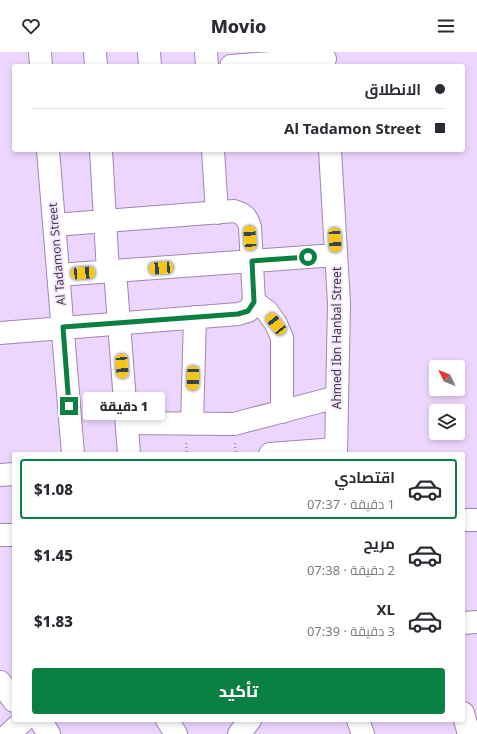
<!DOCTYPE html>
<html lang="ar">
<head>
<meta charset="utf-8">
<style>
  :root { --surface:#fff; --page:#f2f2f3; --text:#2b2b33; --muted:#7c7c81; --line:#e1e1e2; --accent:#0b8043 }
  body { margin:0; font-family:"Noto Sans",Cairo,sans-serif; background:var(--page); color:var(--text); direction:rtl; height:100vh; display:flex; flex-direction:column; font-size:15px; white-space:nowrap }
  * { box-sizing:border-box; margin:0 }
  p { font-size:13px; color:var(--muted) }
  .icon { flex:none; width:22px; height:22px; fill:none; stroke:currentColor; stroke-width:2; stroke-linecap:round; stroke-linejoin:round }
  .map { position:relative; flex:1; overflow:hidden; direction:ltr }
  .drawer { position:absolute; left:12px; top:400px; width:453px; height:270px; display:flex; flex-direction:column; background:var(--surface); border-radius:4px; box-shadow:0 2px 6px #0003; direction:rtl }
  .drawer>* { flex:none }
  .banner { position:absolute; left:12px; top:12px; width:453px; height:88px; border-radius:4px; box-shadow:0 2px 6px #0003; direction:rtl; display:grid; align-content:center; height:88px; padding:0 20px; background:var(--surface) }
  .needle { width:26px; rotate:313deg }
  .buttons { position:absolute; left:429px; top:308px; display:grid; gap:8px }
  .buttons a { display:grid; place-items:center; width:36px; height:36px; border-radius:4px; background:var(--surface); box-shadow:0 2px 6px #0003; font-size:20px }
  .end { position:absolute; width:18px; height:18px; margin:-9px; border:5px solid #0b8043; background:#fff; box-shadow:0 0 0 2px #fff }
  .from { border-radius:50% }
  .bubble { position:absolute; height:28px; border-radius:4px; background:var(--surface); box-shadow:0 2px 6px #0003; font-size:13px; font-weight:800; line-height:28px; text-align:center; direction:rtl }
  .car { position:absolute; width:12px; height:24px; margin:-12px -6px; border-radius:5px; box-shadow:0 0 3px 1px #0007; background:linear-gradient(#f5c518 24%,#345 0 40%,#f5c518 0 76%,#345 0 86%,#f5c518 0) }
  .banner b { display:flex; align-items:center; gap:14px; height:38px; font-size:15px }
  .banner b+b { border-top:1px solid var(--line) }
  .banner i { width:10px; height:10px; background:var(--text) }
  ul { padding:7px 0 0; list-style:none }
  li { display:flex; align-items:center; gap:12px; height:60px; margin:0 8px 6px; padding:0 12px; border:2px solid transparent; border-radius:4px }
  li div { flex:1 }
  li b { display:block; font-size:15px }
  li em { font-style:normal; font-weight:800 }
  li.on { border-color:var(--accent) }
  li>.icon { width:36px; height:36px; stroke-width:1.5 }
  .button { display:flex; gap:8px; margin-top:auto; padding:8px 20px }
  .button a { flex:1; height:46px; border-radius:4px; background:var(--accent); color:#fff; font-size:16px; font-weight:800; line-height:46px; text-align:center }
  header { display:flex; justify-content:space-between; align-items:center; height:52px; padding:0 20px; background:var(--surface); font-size:18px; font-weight:800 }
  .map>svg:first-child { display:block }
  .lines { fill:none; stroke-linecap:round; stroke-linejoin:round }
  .minor-casing { stroke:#a086b3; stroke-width:24 }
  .path { stroke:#a391b0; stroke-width:2.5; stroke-dasharray:1 3; stroke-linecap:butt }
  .minor { stroke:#fff; stroke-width:22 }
  .route { stroke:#0b8043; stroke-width:5 }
  .labels { text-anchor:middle; stroke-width:4; stroke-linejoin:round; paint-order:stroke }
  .street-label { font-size:12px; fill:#42364a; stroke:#f4e9fc }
</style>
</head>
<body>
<header><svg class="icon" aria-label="menu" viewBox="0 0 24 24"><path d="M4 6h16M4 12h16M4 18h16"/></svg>Movio<svg class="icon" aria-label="heart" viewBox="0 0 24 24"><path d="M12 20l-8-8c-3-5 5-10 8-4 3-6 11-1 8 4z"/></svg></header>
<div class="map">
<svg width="477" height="682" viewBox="0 0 477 682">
  <rect width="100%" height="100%" fill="#edd6fd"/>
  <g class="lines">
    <defs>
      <path id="minor" d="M 40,0 L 41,14
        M 95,0 L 96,14
        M 149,0 L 150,14
        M 206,0 L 207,14
        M 231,14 L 325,7
        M 48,98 L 73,402
        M 101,98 L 108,220
        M 213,98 L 217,161
        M 330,98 L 339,251 L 336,402
        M 115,219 L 129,402
        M 58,223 L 336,203
        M 254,250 L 267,259 L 276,272 L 282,286 L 282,360
        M 0,281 L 238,262 L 248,259 L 254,250 L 250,175 C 247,165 244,162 234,159 L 54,173
        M 127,371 L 234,372 L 337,345
        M 192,372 L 195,265
        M 270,402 L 336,397
        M 0,423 L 14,422
        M 463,468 L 477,468
        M 0,483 L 14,483
        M 463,571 L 477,570
        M 0,630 L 14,649
        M 463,661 L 469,682
        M 40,668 L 49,682
        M 167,668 L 176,682
        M 358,668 L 363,682
        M 9,682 L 24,668
        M 239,682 L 250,668"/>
    </defs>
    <use href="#minor" class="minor-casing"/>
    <path class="path" d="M 186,391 L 187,402
      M 235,391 L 236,402"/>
    <use href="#minor" class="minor"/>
  </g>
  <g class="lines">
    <path class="route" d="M 69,354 L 63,275 L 238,262 L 248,259 L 254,250 L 252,209 L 308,205"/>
  </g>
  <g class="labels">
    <g class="street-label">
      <text transform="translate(57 202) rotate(-95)" y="4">Al Tadamon Street</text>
      <text transform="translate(337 286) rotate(-90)" y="4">Ahmed Ibn Hanbal Street</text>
    </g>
  </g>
</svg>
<div class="buttons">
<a><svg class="needle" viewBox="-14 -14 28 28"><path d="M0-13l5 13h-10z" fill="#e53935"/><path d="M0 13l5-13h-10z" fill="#7c7c81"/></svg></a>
<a><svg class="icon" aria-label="layers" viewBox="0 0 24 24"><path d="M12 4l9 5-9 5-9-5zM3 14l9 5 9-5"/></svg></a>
</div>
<i class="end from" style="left:308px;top:205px"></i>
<i class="end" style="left:69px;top:354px"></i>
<div class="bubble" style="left:83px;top:340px;width:82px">1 دقيقة</div>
<i class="car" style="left:250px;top:186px;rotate:356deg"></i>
<i class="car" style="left:335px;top:188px;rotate:177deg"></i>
<i class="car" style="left:161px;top:216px;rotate:266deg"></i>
<i class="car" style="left:83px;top:221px;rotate:86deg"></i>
<i class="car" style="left:276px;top:272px;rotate:322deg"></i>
<i class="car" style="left:122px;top:314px;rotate:176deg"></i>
<i class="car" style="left:193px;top:326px;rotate:181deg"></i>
<div class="banner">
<b><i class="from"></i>الانطلاق</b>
<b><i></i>Al Tadamon Street</b>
</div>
<section class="drawer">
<ul>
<li class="on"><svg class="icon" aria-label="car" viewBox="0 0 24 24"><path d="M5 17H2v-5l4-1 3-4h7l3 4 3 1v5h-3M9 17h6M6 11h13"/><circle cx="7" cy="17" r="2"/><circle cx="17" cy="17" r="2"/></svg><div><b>اقتصادي</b><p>1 دقيقة · 07:37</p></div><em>$1.08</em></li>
<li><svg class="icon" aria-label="car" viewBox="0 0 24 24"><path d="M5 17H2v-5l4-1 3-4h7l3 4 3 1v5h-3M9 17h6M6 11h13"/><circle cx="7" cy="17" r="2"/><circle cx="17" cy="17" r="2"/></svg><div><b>مريح</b><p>2 دقيقة · 07:38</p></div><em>$1.45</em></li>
<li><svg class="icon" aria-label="car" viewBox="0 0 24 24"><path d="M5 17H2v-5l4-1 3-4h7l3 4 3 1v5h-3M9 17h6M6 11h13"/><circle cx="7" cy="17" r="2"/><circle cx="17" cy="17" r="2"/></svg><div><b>XL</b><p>3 دقيقة · 07:39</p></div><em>$1.83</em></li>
</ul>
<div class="button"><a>تأكيد</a></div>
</section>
</div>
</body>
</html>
